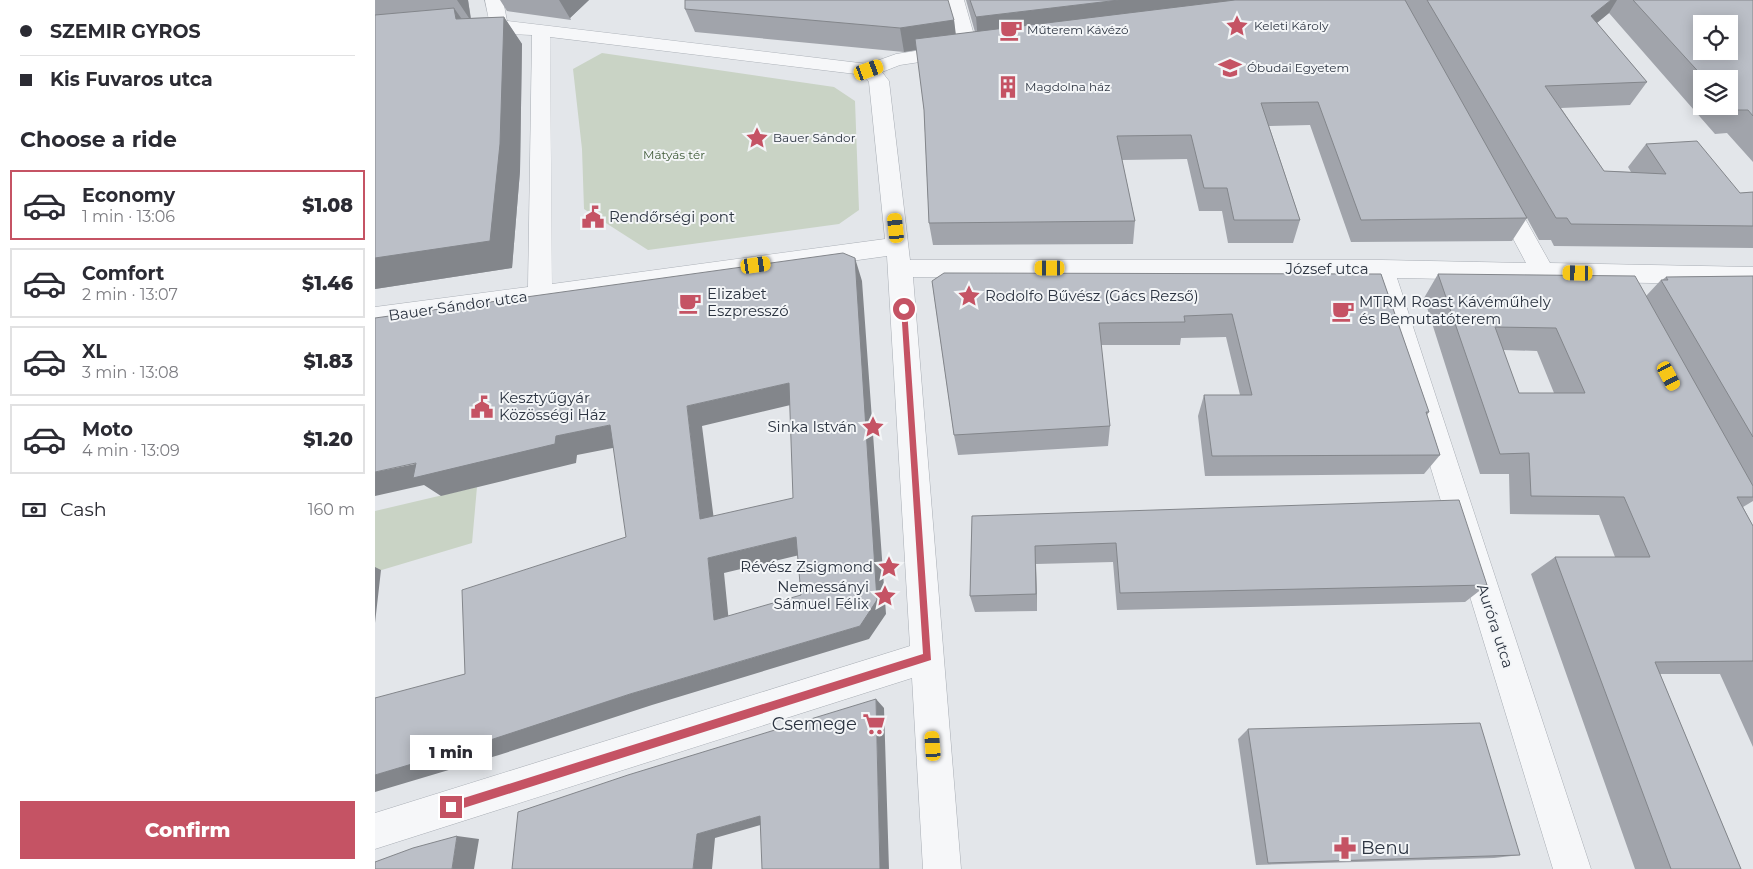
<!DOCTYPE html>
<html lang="en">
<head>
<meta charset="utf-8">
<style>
  :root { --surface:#fff; --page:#f7f7f7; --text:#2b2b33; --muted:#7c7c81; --line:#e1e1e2; --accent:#c55364 }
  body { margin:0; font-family:Montserrat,sans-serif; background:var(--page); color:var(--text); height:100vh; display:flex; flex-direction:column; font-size:19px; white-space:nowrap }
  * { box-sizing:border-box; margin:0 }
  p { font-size:16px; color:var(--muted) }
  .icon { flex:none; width:28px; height:28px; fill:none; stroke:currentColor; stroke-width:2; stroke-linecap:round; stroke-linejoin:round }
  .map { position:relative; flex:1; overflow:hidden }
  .drawer { display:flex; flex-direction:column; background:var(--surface); width:375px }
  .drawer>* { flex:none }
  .top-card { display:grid; align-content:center; height:110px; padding:0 20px; background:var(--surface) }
  .buttons { position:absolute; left:1318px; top:15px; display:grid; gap:10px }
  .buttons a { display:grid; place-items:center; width:45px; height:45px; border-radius:0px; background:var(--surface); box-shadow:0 2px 12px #0003; font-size:25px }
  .end { position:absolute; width:22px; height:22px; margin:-11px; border:6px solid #c55364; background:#fff; box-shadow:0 0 0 2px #fff }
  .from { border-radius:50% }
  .bubble { position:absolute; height:35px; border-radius:0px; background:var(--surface); box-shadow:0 2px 12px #0003; font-size:16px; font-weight:800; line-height:35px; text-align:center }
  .car { position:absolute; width:15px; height:30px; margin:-15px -8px; border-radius:6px; box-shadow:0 0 4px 1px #0007; background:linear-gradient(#f5c518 24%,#345 0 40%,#f5c518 0 76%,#345 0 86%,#f5c518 0) }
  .top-card b { display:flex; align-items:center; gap:18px; height:48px; font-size:19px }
  .top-card b+b { border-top:1px solid var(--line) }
  .top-card i { width:12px; height:12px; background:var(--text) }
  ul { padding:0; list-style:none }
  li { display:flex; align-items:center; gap:15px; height:70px; margin:0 10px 8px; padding:0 10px; border:2px solid var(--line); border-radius:0px }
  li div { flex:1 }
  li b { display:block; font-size:19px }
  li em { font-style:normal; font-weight:800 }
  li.current { border-color:var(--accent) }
  li>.icon { width:45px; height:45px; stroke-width:1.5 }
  h2 { padding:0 20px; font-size:22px; line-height:60px }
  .pay { display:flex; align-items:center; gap:12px; height:55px; padding:0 20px; font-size:19px }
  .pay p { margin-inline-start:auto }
  .cta { display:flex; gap:10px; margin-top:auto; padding:10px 20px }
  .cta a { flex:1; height:58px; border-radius:0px; background:var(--accent); color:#fff; font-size:20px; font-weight:800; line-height:58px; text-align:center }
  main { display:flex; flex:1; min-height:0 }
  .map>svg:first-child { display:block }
  .green { fill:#c9d3c5 }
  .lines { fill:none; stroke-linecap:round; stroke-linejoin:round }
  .minor-casing { stroke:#a8adb4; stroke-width:1 }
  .minor { fill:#f6f7f9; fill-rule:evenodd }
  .wall { fill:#a1a4ab; fill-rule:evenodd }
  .shaded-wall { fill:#83868b }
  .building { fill:#bbbfc7; stroke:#83868b; fill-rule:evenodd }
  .route { fill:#c55364 }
  .labels { text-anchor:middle; stroke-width:4; stroke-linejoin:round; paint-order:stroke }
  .far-poi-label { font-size:12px; fill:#2c3441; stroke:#f3f5f7; text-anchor:start }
  .far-park-label { font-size:12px; fill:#415c3a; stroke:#f3f5f7 }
  .poi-label { font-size:15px; fill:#2c3441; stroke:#f3f5f7; text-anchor:start }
  .street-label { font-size:15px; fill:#2c3441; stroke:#f3f5f7 }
  .near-poi-label { font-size:18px; fill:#2c3441; stroke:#f3f5f7; text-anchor:end }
</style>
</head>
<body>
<main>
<section class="drawer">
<div class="top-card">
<b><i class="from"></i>SZEMIR GYROS</b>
<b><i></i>Kis Fuvaros utca</b>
</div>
<h2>Choose a ride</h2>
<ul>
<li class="current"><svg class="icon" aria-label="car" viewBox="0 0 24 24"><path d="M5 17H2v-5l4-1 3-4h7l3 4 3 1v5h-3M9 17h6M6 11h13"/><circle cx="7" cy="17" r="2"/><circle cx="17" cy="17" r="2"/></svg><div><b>Economy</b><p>1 min · 13:06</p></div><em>$1.08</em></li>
<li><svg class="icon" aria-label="car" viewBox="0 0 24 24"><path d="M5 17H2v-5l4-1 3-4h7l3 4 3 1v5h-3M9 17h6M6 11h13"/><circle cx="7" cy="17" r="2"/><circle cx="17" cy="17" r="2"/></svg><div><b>Comfort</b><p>2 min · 13:07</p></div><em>$1.46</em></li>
<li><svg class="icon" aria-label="car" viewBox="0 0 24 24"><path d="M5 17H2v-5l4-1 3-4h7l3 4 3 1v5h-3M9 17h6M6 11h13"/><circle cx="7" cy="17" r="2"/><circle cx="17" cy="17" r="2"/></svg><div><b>XL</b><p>3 min · 13:08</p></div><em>$1.83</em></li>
<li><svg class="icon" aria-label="car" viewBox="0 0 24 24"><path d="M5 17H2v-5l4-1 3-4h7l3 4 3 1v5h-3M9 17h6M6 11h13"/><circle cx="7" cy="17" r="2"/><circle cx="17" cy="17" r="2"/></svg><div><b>Moto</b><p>4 min · 13:09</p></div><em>$1.20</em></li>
</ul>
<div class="pay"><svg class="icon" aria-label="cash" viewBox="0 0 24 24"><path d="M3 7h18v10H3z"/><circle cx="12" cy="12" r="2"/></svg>Cash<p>160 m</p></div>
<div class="cta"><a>Confirm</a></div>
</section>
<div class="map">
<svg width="1378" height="869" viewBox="0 0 1378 869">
  <rect width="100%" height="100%" fill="#e3e6ea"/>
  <path class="green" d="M 227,53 L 459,87 L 480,101 L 484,210 L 464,224 L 273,250 L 209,209 L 207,149 L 198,69 Z
    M 102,487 L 97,543 L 0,572 L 0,511 Z"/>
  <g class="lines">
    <defs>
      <path id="minor" d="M 110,0 L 128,0 L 132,21 L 493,64 L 521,54 L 578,45 L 584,47 L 571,0 L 589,0 L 603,49 L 601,53 L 594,55 L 587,52 L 578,57 L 525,65 L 507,72 L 514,81 L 535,260 L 1007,260 L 1151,263 L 1116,197 L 1119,192 L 1127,189 L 1135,192 L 1175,263 L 1378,267 L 1378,285 L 1022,278 L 1216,869 L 1178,869 L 998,278 L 538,277 L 586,869 L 548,869 L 537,678 L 0,849 L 0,813 L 535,646 L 512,256 L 0,327 L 0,307 L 153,287 L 157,35 L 93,32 L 90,28 L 93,24 L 114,21 ZM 175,37 L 489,75 L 494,82 L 510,239 L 177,284 Z"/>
    </defs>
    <use href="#minor" class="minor-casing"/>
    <use href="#minor" class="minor"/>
  </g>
  <path class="wall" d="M 0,0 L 93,0 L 96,18 L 129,17 L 147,44 L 145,171 L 137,268 L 0,289 Z
    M 125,0 L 214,0 L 195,18 L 196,20 L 132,11 Z
    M 591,0 L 1378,0 L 1378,162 L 1352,133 L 1340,134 L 1234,13 L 1222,23 L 1272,82 L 1255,105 L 1186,108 L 1229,171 L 1256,172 L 1253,167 L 1271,144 L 1365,193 L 1378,192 L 1378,248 L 1179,246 L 1176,240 L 1164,240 L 1152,218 L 1137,241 L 976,242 L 935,125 L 894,126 L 925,220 L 918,243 L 853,243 L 847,211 L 824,211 L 812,159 L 747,160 L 760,221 L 758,244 L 558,245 L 554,223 L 549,110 L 542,50 L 529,52 L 320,32 L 310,9 L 579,20 L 580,34 L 600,32 ZM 1326,79 L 1354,79 L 1354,106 L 1326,106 Z
    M 1006,274 L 1054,412 L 1052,415 L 1065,455 L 1049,474 L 830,476 L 823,416 L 829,395 L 865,395 L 851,337 L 806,338 L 805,345 L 726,345 L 735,426 L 733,446 L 583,455 L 579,435 L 557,281 Z
    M 1063,274 L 1271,296 L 1286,280 L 1287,280 L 1291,277 L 1378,276 L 1378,501 L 1368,507 L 1378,526 L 1378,747 L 1345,674 L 1285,674 L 1366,869 L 1260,869 L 1156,574 L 1180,557 L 1240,557 L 1224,515 L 1135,514 L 1134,474 L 1105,474 L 1049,298 ZM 1128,350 L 1162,351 L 1179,393 L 1144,393 Z
    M 597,516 L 1112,585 L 1090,602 L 742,610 L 738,562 L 661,564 L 662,611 L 600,612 L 595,596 Z
    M 873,729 L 1145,855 L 1119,858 L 881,865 L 863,739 Z"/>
  <path class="shaded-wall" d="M 82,0 L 93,0 L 96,21 Z
    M 184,0 L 214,0 L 195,18 L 196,20 Z
    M 744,0 L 929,0 L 603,41 L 601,17 Z
    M 1236,0 L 1242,0 L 1234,13 L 1202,39 L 1216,16 Z
    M 79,8 L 98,35 L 81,19 Z
    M 129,17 L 147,44 L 145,171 L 137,268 L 0,289 L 0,258 Z
    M 579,20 L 582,43 L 529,52 L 525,28 Z
    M 480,258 L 487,281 L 511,614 L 494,639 L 277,705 L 124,755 L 0,792 L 0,775 L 255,694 L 485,626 Z
    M 414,383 L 424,403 L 327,426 L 341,536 L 325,519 L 312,406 Z
    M 235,425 L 253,445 L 202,455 L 201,463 L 66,496 L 49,485 L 0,496 L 0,472 Z
    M 421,537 L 433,553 L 349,573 L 355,633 L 339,620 L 333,558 Z
    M 660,546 L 661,564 L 662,611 L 661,594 Z
    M 0,567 L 6,570 L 0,623 Z
    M 501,699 L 509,708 L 514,869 L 505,869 Z
    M 385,816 L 400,821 L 340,838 L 337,869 L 318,869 L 322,834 Z
    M 82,836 L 104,839 L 99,869 L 77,869 Z"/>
  <path class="building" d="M 310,0 L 573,0 L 579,20 L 525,28 L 310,9 Z
    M 595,0 L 744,0 L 601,17 Z
    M 860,0 L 1030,0 L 1152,218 L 986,220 L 943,102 L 886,103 L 925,220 L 859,220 L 852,188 L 829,188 L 816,135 L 742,136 L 760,221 L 554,223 L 549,110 L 540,39 Z
    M 1052,0 L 1236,0 L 1216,16 L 1272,82 L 1170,86 L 1229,171 L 1291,174 L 1271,144 L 1322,141 L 1365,193 L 1378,192 L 1378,226 L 1196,224 L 1192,218 L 1181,218 Z
    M 1258,0 L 1378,0 L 1378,116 L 1373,110 L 1360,110 L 1354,104 L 1354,79 L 1330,79 ZM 1326,24 L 1354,24 L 1354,51 L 1326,51 Z
    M 79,8 L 81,19 L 129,17 L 125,144 L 115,241 L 0,258 L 0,15 Z
    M 468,253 L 480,258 L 502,600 L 485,626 L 255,694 L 94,747 L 0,775 L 0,698 L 90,674 L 87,590 L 251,537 L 235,425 L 181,436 L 180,444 L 38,478 L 41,463 L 0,472 L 0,318 ZM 414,383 L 418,498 L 325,519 L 312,406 ZM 421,537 L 426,595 L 339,620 L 333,558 Z
    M 569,273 L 1006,274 L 1054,412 L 1051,412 L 1065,455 L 837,456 L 829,395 L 877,395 L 857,314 L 809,316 L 810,322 L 724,323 L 735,426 L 579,435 L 557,281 Z
    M 1063,274 L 1260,276 L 1378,486 L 1378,497 L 1362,497 L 1378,526 L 1378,661 L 1280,662 L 1366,869 L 1296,869 L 1180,557 L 1275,557 L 1249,497 L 1156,496 L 1154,453 L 1125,454 ZM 1120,327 L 1181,328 L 1210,393 L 1144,393 Z
    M 1378,276 L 1378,437 L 1286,280 L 1293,280 L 1291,277 Z
    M 1084,500 L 1112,585 L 745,593 L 741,543 L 660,546 L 661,594 L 595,596 L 597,516 Z
    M 501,699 L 505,869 L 387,869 L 385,816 L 322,834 L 318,869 L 137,869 L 143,812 L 253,775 Z
    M 1105,723 L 1145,855 L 893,863 L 873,729 Z
    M 82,836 L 77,869 L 0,869 L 0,862 L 38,848 Z"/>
  <path class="route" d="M 526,307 L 532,309 L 556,660 L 76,812 L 72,811 L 71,807 L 76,802 L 548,654 Z"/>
  <defs>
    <symbol id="sight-bare" viewBox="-9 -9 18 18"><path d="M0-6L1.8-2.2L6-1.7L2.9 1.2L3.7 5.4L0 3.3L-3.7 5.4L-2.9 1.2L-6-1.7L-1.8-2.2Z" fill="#c55364" stroke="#f3f5f7" stroke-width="2.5" paint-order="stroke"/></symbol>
    <symbol id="cafe-bare" viewBox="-9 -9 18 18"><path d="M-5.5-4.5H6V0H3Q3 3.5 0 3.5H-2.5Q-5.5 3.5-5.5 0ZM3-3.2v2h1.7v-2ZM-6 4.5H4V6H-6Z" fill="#c55364" stroke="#f3f5f7" stroke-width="2.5" paint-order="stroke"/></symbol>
    <symbol id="university-bare" viewBox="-9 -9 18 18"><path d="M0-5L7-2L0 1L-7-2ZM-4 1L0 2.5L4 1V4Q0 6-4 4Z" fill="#c55364" stroke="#f3f5f7" stroke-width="2.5" paint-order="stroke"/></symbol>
    <symbol id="building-bare" viewBox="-9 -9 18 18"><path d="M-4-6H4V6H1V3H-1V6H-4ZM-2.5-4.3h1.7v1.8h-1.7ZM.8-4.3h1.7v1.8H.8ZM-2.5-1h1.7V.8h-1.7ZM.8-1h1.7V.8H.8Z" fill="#c55364" stroke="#f3f5f7" stroke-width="2.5" paint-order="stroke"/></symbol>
    <symbol id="civic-bare" viewBox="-9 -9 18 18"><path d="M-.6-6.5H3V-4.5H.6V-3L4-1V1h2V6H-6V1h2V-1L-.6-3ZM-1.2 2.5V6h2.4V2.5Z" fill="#c55364" stroke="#f3f5f7" stroke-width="2.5" paint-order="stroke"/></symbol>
    <symbol id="supermarket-bare" viewBox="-9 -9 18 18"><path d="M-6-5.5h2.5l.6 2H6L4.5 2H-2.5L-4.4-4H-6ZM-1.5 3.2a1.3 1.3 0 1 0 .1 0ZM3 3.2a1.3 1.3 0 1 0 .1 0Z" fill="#c55364" stroke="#f3f5f7" stroke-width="2.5" paint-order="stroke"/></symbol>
    <symbol id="pharmacy-bare" viewBox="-9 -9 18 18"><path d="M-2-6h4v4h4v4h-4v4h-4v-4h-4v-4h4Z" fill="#c55364" stroke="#f3f5f7" stroke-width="2.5" paint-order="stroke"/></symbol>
  </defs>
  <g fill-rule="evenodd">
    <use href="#sight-bare" x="846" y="10" width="32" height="32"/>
    <use href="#cafe-bare" x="620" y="14" width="32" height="32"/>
    <use href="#university-bare" x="839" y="52" width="32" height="32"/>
    <use href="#building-bare" x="617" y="71" width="32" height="32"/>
    <use href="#sight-bare" x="366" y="122" width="32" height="32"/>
    <use href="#civic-bare" x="202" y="201" width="32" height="32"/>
    <use href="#sight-bare" x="578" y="280" width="32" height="32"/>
    <use href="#cafe-bare" x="299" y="287" width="32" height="32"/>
    <use href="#cafe-bare" x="952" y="295" width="32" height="32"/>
    <use href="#civic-bare" x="91" y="391" width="32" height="32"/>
    <use href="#sight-bare" x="482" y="411" width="32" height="32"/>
    <use href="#sight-bare" x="498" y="551" width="32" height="32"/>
    <use href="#sight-bare" x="494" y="580" width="32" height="32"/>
    <use href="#supermarket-bare" x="483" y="708" width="32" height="32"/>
    <use href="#pharmacy-bare" x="954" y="832" width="32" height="32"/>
  </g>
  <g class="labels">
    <g class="far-poi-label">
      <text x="879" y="30">Keleti Károly</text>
      <text x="652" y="34">Műterem Kávézó</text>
      <text x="872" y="72">Óbudai Egyetem</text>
      <text x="650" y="91">Magdolna ház</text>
      <text x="398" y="142">Bauer Sándor</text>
    </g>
    <g class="far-park-label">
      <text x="299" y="159">Mátyás tér</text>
    </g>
    <g class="poi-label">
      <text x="234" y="222">Rendőrségi pont</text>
      <text x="332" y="299">Elizabet<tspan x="332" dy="17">Eszpresszó</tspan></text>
      <text x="610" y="301">Rodolfo Bűvész (Gács Rezső)</text>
      <text x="984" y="307">MTRM Roast Kávéműhely<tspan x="984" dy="17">és Bemutatóterem</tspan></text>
      <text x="124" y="403">Kesztyűgyár<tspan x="124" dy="17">Közösségi Ház</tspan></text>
      <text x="482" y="432" text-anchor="end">Sinka István</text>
      <text x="498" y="572" text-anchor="end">Révész Zsigmond</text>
      <text x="494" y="592" text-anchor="end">Nemessányi<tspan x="494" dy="17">Sámuel Félix</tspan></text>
    </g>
    <g class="street-label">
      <text x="952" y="274">József utca</text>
      <text transform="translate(83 306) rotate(-8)" y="5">Bauer Sándor utca</text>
      <text transform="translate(1120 626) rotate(72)" y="5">Auróra utca</text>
    </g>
    <g class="near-poi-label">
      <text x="482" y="730">Csemege</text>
      <text x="986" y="854" text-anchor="start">Benu</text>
    </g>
  </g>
</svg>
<div class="buttons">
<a><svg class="icon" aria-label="locate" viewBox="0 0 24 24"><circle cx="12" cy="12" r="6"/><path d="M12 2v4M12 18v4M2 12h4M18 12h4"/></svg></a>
<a><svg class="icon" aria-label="layers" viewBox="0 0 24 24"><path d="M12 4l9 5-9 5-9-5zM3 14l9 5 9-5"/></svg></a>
</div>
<i class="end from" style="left:529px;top:309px"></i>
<i class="end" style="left:76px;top:807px"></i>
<div class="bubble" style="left:35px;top:735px;width:82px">1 min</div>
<i class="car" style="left:494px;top:70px;rotate:70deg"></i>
<i class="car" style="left:521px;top:228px;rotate:354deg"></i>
<i class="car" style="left:381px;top:265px;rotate:82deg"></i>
<i class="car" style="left:675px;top:268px;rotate:270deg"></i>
<i class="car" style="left:1203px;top:273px;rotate:271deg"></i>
<i class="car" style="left:1294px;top:376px;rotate:152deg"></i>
<i class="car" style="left:558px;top:746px;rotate:356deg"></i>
</div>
</main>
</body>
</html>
